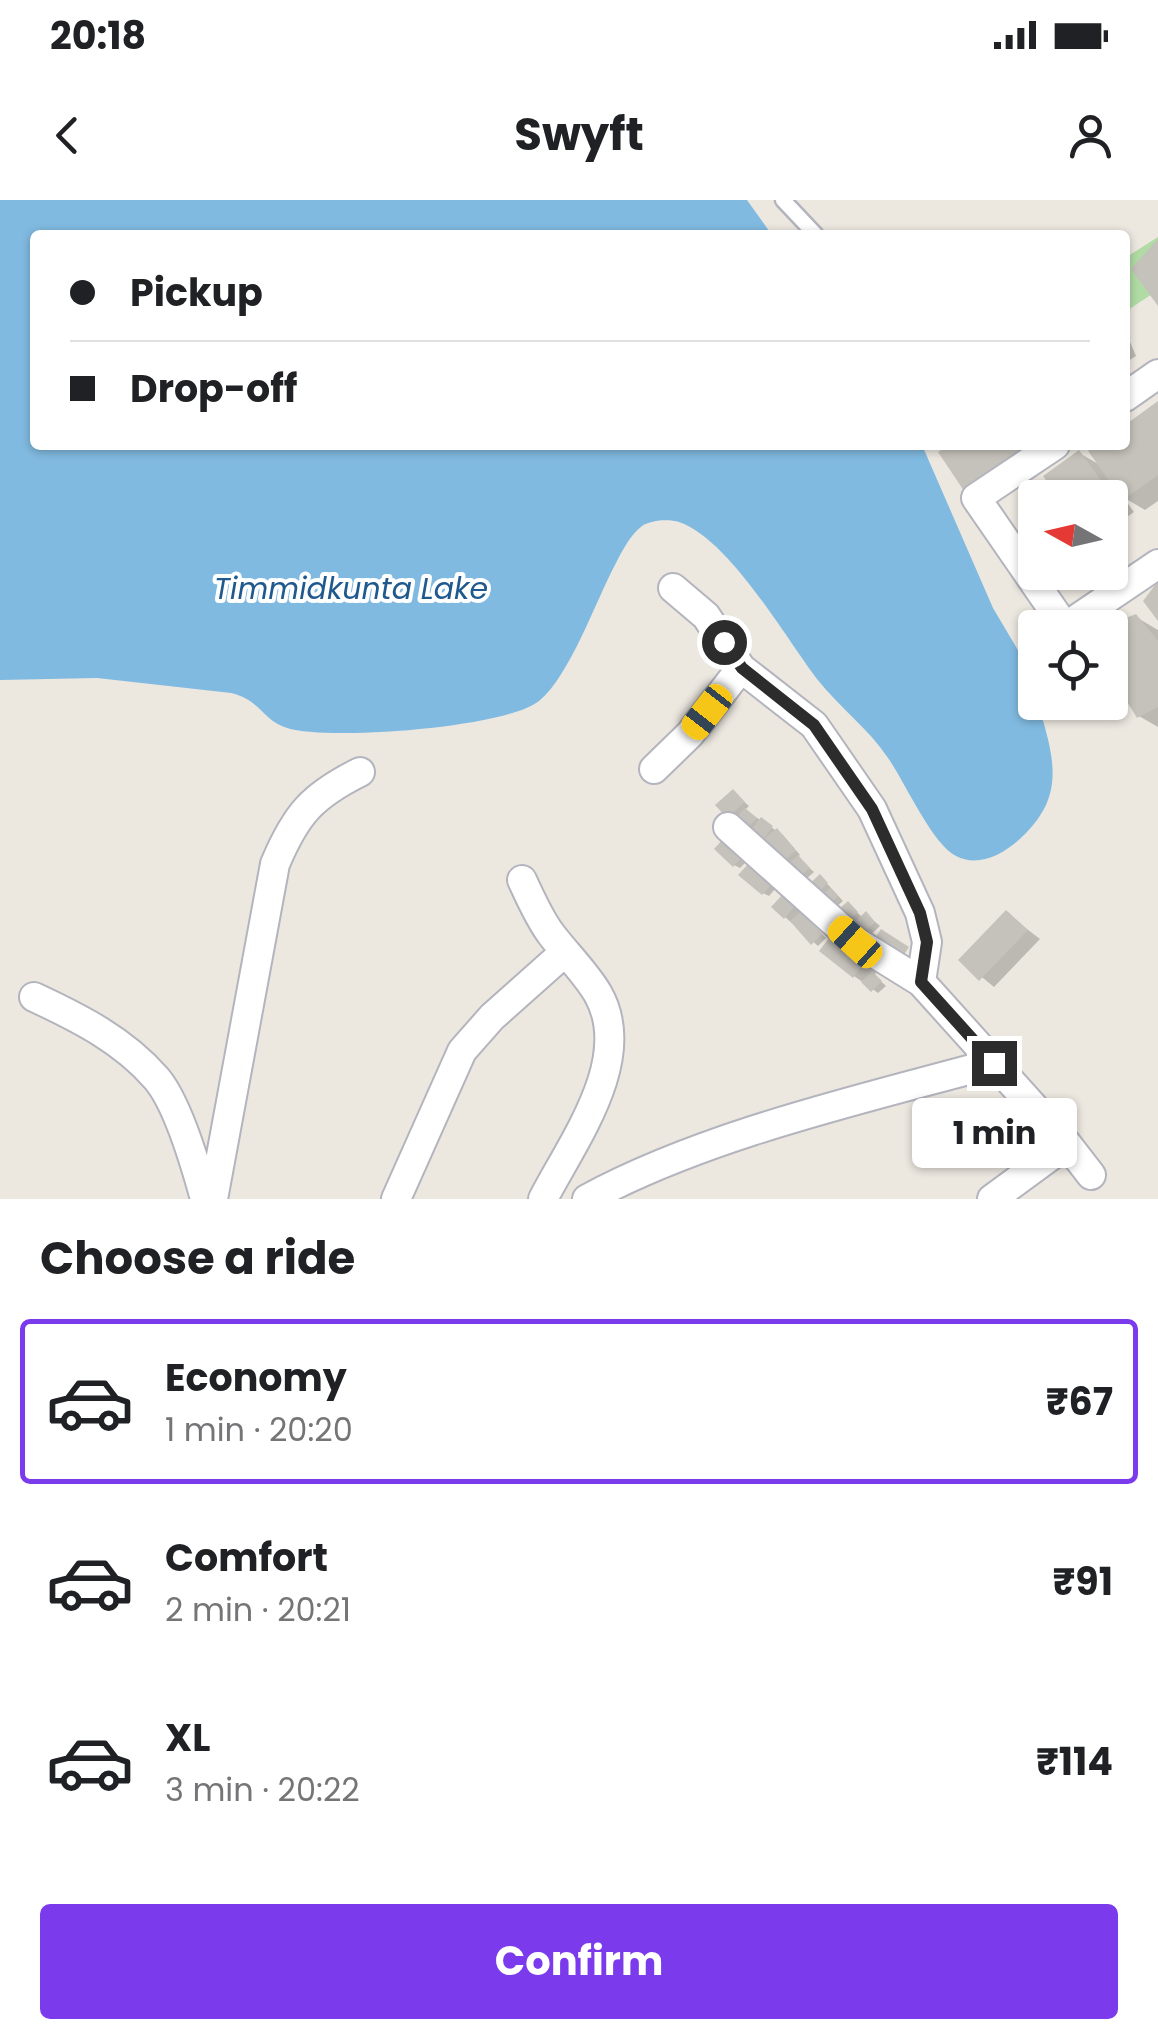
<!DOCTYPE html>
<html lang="en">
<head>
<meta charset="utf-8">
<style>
  :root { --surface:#fff; --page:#f2f2f2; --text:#202124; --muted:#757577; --line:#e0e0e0; --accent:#7c3aed }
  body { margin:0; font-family:Poppins,sans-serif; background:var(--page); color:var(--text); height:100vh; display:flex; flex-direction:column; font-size:38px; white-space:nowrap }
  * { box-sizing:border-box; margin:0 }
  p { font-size:32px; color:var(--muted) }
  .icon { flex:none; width:55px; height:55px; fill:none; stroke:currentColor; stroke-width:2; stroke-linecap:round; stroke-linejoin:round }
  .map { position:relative; height:999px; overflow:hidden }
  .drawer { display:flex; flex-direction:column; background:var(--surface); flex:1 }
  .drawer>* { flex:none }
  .top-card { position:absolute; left:30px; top:30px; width:1100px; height:220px; border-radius:10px; box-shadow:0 2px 8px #0004; display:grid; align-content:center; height:220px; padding:0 40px; background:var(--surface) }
  .needle { width:65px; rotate:278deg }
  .fabs { position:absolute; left:1018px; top:280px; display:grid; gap:20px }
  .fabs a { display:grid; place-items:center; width:110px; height:110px; border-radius:10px; background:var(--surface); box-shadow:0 2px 8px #0004; font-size:50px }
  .end { position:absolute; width:45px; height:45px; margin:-22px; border:12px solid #2c2c2c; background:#fff; box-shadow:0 0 0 5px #fff }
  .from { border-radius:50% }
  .bubble { position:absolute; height:70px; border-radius:10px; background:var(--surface); box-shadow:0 2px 8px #0004; font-size:32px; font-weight:700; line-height:70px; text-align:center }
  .car { position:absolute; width:30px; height:60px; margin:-30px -15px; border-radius:12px; box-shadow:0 0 8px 2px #0007; background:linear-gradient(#f5c518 24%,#345 0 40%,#f5c518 0 76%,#345 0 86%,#f5c518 0) }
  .top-card b { display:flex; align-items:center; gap:35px; height:95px; font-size:38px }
  .top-card b+b { border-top:2px solid var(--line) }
  .top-card i { width:25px; height:25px; background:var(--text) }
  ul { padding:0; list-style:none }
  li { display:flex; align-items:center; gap:30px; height:165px; margin:0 20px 15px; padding:0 20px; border:5px solid transparent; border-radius:10px }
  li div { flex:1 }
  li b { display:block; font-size:38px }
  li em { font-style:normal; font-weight:700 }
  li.active { border-color:var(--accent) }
  li>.icon { width:90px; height:90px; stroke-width:1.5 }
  h2 { padding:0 40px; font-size:45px; line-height:120px }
  .primary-button { display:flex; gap:20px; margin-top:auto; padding:20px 40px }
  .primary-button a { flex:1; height:115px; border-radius:10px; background:var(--accent); color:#fff; font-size:40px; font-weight:700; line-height:115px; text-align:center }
  .status { display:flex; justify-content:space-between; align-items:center; height:70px; padding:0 50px; background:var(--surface); direction:ltr }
  .status svg { height:28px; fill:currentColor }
  header { display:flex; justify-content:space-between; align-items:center; height:130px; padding:0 40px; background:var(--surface); font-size:45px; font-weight:700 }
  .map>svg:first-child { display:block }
  .green { fill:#b0dba4 }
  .water { fill:#81bae0 }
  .shadow { fill:#0003 }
  .building { fill:#c5c2bb }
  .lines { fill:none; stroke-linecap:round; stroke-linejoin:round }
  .lane-casing { stroke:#b4b4be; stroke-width:19 }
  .street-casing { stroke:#b4b4be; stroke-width:32 }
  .lane { stroke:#fff; stroke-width:14 }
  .street { stroke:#fff; stroke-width:28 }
  .route { stroke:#2c2c2c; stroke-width:12 }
  .labels { text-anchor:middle; stroke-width:8; stroke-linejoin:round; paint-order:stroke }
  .water-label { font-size:30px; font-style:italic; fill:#1f598d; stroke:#fff }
</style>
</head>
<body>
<div class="status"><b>20:18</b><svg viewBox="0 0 49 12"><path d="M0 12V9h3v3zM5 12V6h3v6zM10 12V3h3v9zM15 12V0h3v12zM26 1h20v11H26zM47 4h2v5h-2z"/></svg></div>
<header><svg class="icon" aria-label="back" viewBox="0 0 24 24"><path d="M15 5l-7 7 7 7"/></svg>Swyft<svg class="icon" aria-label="person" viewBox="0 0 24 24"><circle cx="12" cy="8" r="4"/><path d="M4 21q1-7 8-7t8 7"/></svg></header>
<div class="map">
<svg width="1158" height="999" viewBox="0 0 1158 999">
  <rect width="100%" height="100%" fill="#ece8e0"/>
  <path class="green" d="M 1158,37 L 1158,90 L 1125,112 L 1125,58 Z"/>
  <path class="water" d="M 0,0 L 747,0 L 772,35 L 35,35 L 35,245 L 922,245 L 993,408 L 1029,469 L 1035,502 L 1038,503 C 1047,536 1061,572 1046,605 C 1033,633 990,674 956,656 C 932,644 905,582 888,558 C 869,529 839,507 817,479 C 785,437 729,339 679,322 C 669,319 651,320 642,326 C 631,334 622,351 616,363 C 596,400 570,476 539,501 C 506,528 328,541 287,528 C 262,520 261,500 231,493 L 97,478 L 0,480 Z"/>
  <path class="shadow" d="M 1125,130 L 1136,156 L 1125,163 Z
    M 1158,205 L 1158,301 L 1145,310 L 1123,297 L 1134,312 L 1110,329 L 1110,298 L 1079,253 L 1102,266 L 1102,245 L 1125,245 L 1125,228 Z
    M 953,245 L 1025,245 L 1039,266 Z
    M 1136,417 L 1158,430 L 1158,527 L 1139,516 L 1110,469 Z
    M 733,592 L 749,606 L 745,610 L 783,635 L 800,655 L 797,657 L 814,672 L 805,680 L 755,630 L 729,616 Z
    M 730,646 L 746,662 L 740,668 L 734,665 Z
    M 755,670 L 776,688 L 769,696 L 763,693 Z
    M 821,677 L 843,701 L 833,710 L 816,694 Z
    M 789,701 L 826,738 L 818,746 L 785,717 Z
    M 848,704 L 863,718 L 867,715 L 880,726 L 865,740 L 836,715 Z
    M 1006,713 L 1040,739 L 994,787 L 961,760 Z
    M 844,748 L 876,773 L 874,775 L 886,786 L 878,793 L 854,776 Z"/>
  <path class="building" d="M 1158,39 L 1158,106 L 1131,69 Z
    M 1158,201 L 1158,275 L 1123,300 L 1088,251 L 1097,245 L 1125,245 L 1125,225 Z
    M 949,245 L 1014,245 L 1020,254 L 964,291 L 938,252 Z
    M 1079,250 L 1115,300 L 1110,303 L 1110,298 L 1058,298 L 1043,276 Z
    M 1158,381 L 1158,421 L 1143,401 Z
    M 1136,414 L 1158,441 L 1158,507 L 1137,518 L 1110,474 L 1110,428 L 1102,427 Z
    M 733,589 L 745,602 L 727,618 L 715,605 Z
    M 745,608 L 757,618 L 747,629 L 736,618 Z
    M 761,617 L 773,626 L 762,641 L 777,628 L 796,651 L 781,663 L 750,632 Z
    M 723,639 L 742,657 L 733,667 L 714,649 Z
    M 798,655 L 810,668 L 797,679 L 786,666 Z
    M 749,663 L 772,684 L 762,695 L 738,675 Z
    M 820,674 L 828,683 L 814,696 L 806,687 Z
    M 830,688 L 838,696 L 826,708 L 817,700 Z
    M 783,694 L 795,706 L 784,719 L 771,707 Z
    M 848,701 L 858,712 L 842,726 L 832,715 Z
    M 1006,710 L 1028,730 L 979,781 L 958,760 Z
    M 801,711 L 822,734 L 811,745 L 790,721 Z
    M 866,711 L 875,722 L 857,739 L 848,729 Z
    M 881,729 L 909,747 L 899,762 L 871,744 Z
    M 830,737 L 864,763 L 853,778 L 819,751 Z
    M 872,771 L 882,781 L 871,792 L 861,782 Z"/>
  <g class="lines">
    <defs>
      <path id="lane" d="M 783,0 L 816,35"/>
      <path id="street" d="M 1125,197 L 1158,174
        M 1055,245 L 976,298 L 1065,427 L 1158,364
        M 673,388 L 706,416 L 741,468 L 814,525 L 872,609 L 920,713 L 927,742 L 921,782
        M 654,569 L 690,534 L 741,468
        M 728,627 L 855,741 L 921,782 L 1067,944 L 1091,975
        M 522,680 C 531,699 539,718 551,734 C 566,754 586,773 598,794 C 635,859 573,941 543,999
        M 34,797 C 79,818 123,840 156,878 C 178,903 196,966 205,999
        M 213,999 L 275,664 C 296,614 312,596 360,572
        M 396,999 L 462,851 L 492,817 L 565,752
        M 587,999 C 707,934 863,899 994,863
        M 992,999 L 1067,944"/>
    </defs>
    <use href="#lane" class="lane-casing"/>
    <use href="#street" class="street-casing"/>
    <use href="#lane" class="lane"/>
    <use href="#street" class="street"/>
  </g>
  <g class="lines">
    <path class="route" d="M 724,442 L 742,468 L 814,525 L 872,609 L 920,713 L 927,742 L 921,782 L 994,863"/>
  </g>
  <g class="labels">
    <g class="water-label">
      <text x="351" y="399">Timmidkunta Lake</text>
    </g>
  </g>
</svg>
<div class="fabs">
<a><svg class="needle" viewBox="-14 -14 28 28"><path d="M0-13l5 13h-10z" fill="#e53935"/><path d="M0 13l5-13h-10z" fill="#757577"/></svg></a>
<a><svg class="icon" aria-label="locate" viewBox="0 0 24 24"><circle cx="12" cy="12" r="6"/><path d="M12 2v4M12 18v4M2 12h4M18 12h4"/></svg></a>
</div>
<i class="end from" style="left:724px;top:442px"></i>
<i class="end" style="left:994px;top:863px"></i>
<div class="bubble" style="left:912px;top:898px;width:165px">1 min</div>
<i class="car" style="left:707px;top:512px;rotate:218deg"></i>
<i class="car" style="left:855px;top:742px;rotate:312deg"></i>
<div class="top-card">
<b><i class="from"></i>Pickup</b>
<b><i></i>Drop-off</b>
</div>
</div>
<section class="drawer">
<h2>Choose a ride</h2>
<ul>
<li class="active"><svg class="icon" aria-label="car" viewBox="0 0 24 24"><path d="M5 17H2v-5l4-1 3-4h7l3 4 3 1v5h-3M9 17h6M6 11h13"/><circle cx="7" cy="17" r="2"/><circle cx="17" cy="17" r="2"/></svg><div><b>Economy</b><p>1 min · 20:20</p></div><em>₹67</em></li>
<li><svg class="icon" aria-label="car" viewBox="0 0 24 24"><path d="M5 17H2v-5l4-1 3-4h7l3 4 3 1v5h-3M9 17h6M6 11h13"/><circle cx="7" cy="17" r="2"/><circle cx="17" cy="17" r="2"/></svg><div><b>Comfort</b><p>2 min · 20:21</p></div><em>₹91</em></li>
<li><svg class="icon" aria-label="car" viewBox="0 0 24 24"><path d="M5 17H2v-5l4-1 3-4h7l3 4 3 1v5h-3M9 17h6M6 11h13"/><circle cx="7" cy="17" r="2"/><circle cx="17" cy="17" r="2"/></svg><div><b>XL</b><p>3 min · 20:22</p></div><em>₹114</em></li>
</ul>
<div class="primary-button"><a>Confirm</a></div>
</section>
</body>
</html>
